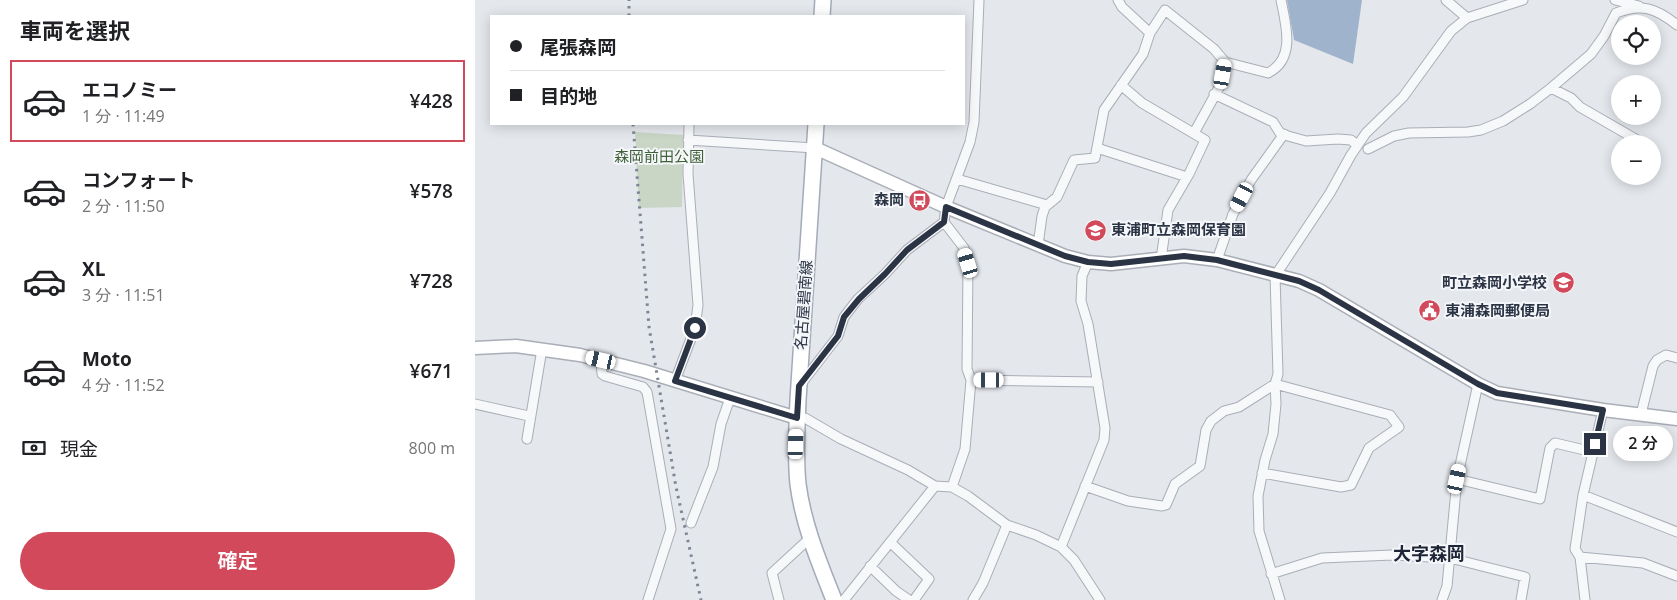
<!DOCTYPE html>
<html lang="ja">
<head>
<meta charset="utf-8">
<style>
  :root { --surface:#fff; --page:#f6f6f6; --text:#202124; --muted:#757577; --line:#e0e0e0; --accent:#d1495b }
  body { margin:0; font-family:"Open Sans","Noto Sans JP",sans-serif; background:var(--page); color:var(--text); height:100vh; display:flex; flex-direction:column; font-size:19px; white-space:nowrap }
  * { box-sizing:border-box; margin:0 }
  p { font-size:16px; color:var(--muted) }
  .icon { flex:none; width:28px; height:28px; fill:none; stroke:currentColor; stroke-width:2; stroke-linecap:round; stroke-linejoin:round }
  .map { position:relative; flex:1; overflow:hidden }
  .panel { display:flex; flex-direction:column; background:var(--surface); width:475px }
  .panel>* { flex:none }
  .banner { position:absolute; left:15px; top:15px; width:475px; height:110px; border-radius:0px; box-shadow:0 2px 12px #0003; display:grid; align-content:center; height:110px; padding:0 20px; background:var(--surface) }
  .buttons { position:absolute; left:1136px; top:15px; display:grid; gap:10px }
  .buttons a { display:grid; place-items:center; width:50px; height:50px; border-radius:50%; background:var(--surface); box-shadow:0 2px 12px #0003; font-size:25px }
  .end { position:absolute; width:22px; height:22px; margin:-11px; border:6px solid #2b3445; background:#fff; box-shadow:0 0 0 2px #fff }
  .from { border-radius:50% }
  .bubble { position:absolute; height:35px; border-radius:18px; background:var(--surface); box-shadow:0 2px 12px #0003; font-size:16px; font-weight:600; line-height:35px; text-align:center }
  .car { position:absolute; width:15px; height:30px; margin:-15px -8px; border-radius:6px; box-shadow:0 0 4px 1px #0007; background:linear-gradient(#fff 24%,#345 0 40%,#fff 0 76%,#345 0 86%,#fff 0) }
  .banner b { display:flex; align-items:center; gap:18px; height:48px; font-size:19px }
  .banner b+b { border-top:1px solid var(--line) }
  .banner i { width:12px; height:12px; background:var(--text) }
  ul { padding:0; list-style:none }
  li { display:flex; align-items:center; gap:15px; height:82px; margin:0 10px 8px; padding:0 10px; border:2px solid transparent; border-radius:0px }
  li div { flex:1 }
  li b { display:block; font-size:19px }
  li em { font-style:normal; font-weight:600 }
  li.active { border-color:var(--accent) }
  li>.icon { width:45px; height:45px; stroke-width:1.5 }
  h2 { padding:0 20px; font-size:22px; line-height:60px }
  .pay { display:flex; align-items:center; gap:12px; height:55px; padding:0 20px; font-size:19px }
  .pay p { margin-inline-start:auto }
  .cta { display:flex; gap:10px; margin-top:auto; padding:10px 20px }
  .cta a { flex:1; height:58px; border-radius:30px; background:var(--accent); color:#fff; font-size:20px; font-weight:600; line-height:58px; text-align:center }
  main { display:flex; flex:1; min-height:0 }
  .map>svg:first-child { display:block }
  .green { fill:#c9d6c5 }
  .water { fill:#9fb4cc }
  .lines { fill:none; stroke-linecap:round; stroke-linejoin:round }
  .street-casing { stroke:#a9aeb7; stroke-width:11 }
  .secondary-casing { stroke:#a9aeb7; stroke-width:15 }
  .primary-casing { stroke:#a3abb8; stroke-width:18 }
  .street { stroke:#f7f8fa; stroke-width:9 }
  .secondary { stroke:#fff; stroke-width:12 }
  .primary { stroke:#fff; stroke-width:15 }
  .rail { stroke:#7d8696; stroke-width:3; stroke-dasharray:2.5 5; stroke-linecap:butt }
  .route { stroke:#2b3445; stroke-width:6 }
  .labels { text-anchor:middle; stroke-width:4; stroke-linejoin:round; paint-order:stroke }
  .park-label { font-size:15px; fill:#3f6138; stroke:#f4f6f9 }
  .poi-label { font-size:15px; font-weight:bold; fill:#2b3445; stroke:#f4f6f9; text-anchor:end }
  .street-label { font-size:15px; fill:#2b3445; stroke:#f4f6f9 }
  .quarter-label { font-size:18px; font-weight:bold; fill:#1d2536; stroke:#f4f6f9 }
</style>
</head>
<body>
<main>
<section class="panel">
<h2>車両を選択</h2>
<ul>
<li class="active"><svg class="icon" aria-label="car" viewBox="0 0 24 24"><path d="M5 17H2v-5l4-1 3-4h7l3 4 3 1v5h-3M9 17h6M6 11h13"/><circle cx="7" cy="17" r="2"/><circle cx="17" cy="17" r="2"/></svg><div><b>エコノミー</b><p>1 分 · 11:49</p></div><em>¥428</em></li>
<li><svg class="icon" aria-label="car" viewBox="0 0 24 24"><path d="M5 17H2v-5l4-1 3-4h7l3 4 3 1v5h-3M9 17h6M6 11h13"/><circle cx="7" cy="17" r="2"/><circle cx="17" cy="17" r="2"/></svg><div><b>コンフォート</b><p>2 分 · 11:50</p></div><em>¥578</em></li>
<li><svg class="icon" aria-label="car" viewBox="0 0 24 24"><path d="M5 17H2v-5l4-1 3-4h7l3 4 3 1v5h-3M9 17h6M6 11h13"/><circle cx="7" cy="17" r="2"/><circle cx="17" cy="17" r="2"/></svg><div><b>XL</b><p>3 分 · 11:51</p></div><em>¥728</em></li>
<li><svg class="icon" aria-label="car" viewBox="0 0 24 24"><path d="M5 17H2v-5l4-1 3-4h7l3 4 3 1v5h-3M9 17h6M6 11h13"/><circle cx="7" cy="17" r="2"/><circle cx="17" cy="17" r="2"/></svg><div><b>Moto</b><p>4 分 · 11:52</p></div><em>¥671</em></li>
</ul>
<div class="pay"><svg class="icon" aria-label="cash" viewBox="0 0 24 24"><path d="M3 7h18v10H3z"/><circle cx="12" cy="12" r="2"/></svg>現金<p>800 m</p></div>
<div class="cta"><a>確定</a></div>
</section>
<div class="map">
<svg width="1202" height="600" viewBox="0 0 1202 600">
  <rect width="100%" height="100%" fill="#e4e7ec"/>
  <path class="green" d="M 160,132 L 208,135 L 207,207 L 164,208 Z"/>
  <path class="water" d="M 812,0 L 887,0 L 878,64 L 819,40 Z"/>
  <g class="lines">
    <defs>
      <path id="street" d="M 643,0 L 647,7 L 675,33
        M 971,0 L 992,18
        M 1140,0 L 1164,6
        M 646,85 L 667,103 L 730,140 L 714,174 L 693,210 L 686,259
        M 1076,88 L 1096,98 L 1105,107 L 1164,141
        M 739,94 L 798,122 L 805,133 L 813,136 L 831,141 L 863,139 L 876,140 L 882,145
        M 719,133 L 746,84 L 750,62
        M 213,140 L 340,148
        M 622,148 L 712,177
        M 893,149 L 919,136 L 934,133 L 993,132 L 1006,130 L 1028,121 L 1055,104 L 1076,88 L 1116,54 L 1129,36 L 1141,13 C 1166,3 1181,8 1202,25
        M 482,179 L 572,205
        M 469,222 L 489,248 L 493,263 L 492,369 L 496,380 L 490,449 L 477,487
        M 563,245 L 567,216 L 570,207 L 582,197 L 599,160 L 620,158 L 629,110 L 668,54 L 675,33 L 690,10 L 739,49 L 750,62 L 793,73 C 821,59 811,25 806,0
        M 742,260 L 758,214 L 776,180 L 809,134
        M 126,361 L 127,374 L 130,376 L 168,387 L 172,392 L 196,529 L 173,600
        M 496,380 L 623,382
        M 200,381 L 220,328 L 223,305 L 213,174 L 214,124
        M 326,384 L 363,336 L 369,317 L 383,299 L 410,274 L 432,250 L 469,222 L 471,207 L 495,142 L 499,122 L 504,0
        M 0,404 L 54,416
        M 1166,414 L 1178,366 L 1182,360 L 1191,355 L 1202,358
        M 322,418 L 330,418 L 366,439 L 433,470 L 460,486 L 477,487 L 493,496 L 532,525 L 561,535 L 586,547 L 599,560 L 625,600
        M 52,439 L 67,349
        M 982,479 L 1065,499 L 1075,448 L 1080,443 L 1118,452
        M 610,486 L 653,501 L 687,506 L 691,505 L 700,484 L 725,466 L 731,430 L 736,421 L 749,411 L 764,407 L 800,384 L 915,415 L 924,427 L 894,448 L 876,485 L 866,487 L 787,473
        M 1108,495 L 1202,532
        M 216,523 L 238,467 L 246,424 L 255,398
        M 415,542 L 454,579 L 439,600
        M 586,547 L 629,440 L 630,428 L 613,324 L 606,301 L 607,276 L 613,262
        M 1105,557 L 1168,563 L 1202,576
        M 395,566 L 421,591 L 434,600
        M 796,574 L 847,558 L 917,555 L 975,558 L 1050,577 L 1046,600
        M 304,600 L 297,573 L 336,537
        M 369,600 L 460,486
        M 498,600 L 508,583 L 532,525
        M 805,600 L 784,531 L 783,496 L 790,460 L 798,434 L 801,404 L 800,384 L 803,374 L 800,276 L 855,193 L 876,155 L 891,133 L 928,97 L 976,31 L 992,18 L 1048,0
        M 967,600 L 972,586 L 982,479 L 1003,384
        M 1110,600 L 1105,557 L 1100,549 L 1108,495 L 1128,410"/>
      <path id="secondary" d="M 340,148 L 471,207 L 590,256 L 613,262 L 636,264 L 709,256 L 742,260 L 824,281 L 844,290 L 1003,384 L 1022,393 L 1128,410 L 1202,419
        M 0,348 L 41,346 L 105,355 L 169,371 L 322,418"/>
      <path id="primary" d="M 347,16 L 348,0
        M 341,124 L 323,400 C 322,428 320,456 323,484 C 328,524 344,562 359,600"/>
    </defs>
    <use href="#street" class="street-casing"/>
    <use href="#secondary" class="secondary-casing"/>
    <use href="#primary" class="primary-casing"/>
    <use href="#street" class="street"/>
    <use href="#secondary" class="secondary"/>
    <use href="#primary" class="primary"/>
    <path class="rail" d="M 154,16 L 154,0
      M 158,124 L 174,327 L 201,487 L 226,600"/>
  </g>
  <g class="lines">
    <path class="route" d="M 220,328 L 200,381 L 322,418 L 324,386 L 363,336 L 369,317 L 384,299 L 410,274 L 432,250 L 469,222 L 471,207 L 590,256 L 613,262 L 636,264 L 709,256 L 742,260 L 824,281 L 844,290 L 1003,384 L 1022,393 L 1128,410 L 1120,444"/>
  </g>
  <defs>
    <symbol id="bus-disc" viewBox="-11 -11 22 22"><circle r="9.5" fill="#d1495b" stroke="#f4f6f9"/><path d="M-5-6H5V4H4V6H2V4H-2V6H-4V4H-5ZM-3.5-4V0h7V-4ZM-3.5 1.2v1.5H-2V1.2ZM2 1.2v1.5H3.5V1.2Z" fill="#fff"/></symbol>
    <symbol id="school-disc" viewBox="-11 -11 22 22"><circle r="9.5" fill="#d1495b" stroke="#f4f6f9"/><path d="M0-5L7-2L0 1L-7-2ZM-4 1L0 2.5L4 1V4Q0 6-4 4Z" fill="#fff"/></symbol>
    <symbol id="civic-disc" viewBox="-11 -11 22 22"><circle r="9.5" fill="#d1495b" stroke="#f4f6f9"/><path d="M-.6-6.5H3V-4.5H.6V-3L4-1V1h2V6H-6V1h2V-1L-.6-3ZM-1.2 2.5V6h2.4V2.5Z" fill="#fff"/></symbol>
  </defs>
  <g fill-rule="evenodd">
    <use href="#bus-disc" x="432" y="188" width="25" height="25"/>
    <use href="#school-disc" x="608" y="218" width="25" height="25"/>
    <use href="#school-disc" x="1076" y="270" width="25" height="25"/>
    <use href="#civic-disc" x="942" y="298" width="25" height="25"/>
  </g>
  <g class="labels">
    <g class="park-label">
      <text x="184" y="162">森岡前田公園</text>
    </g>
    <g class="poi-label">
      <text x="429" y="205">森岡</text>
      <text x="636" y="235" text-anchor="start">東浦町立森岡保育園</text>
      <text x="1072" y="288">町立森岡小学校</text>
      <text x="970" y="316" text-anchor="start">東浦森岡郵便局</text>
    </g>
    <g class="street-label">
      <text transform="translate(329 305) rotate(-86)" y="5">名古屋碧南線</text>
    </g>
    <g class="quarter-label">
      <text x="954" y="560">大字森岡</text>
    </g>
  </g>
</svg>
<div class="buttons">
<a><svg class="icon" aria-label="locate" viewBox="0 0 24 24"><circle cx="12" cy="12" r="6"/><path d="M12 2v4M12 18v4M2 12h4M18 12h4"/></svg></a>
<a>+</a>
<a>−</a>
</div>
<i class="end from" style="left:220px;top:328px"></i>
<i class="end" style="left:1120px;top:444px"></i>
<div class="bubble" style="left:1138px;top:426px;width:60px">2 分</div>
<i class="car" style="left:748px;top:74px;rotate:10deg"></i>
<i class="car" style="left:767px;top:197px;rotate:208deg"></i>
<i class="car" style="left:493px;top:263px;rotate:343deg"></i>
<i class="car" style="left:126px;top:360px;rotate:283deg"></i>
<i class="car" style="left:514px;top:380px;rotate:270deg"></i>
<i class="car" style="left:321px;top:444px;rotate:2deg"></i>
<i class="car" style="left:982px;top:479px;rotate:12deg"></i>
<div class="banner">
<b><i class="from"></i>尾張森岡</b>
<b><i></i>目的地</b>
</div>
</div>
</main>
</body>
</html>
